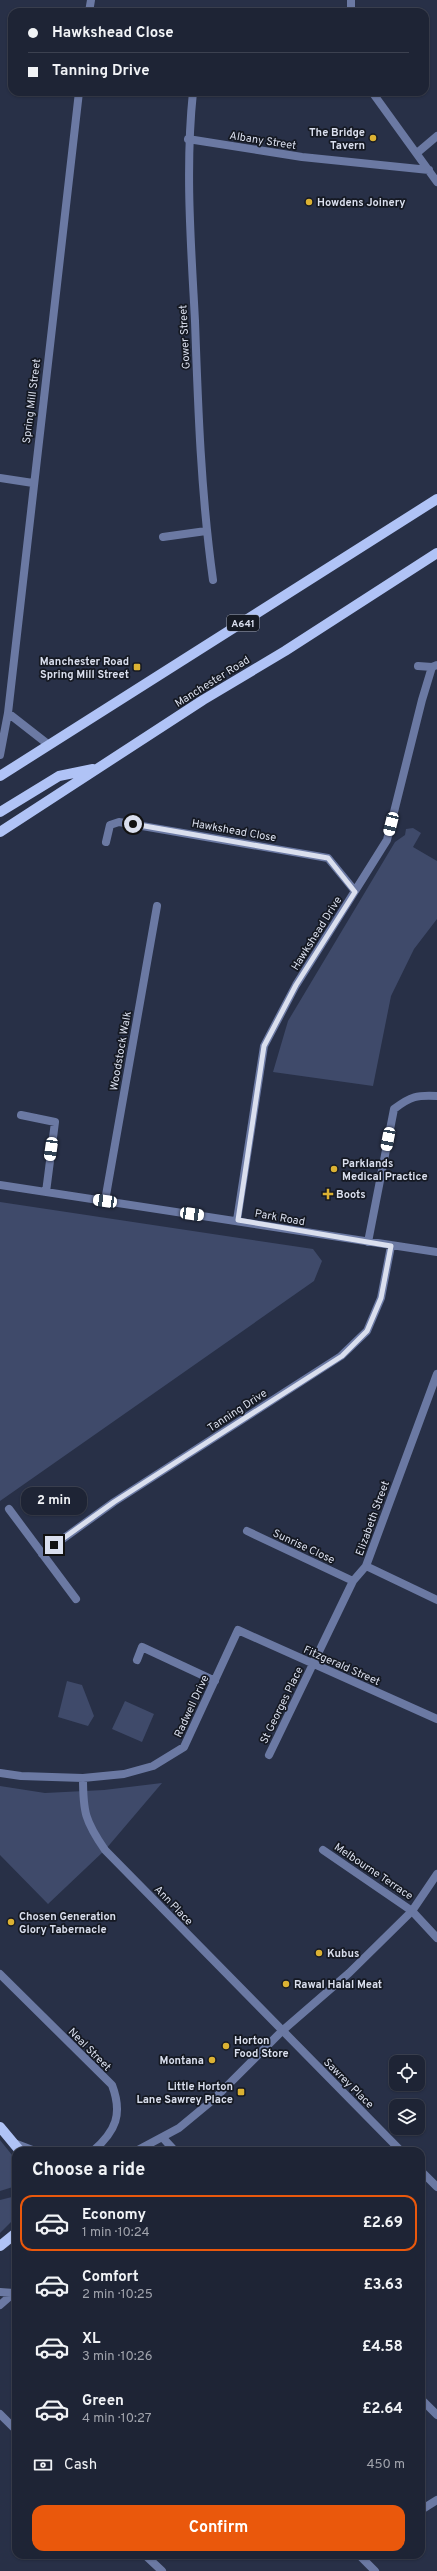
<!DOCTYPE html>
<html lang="en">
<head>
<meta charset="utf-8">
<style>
  :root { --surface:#1e2435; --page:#2b3041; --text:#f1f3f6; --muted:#a1a4ad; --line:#3c4150; --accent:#ea580c }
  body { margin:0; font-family:Overpass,sans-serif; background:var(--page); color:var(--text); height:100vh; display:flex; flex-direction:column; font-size:15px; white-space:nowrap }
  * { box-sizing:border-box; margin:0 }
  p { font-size:13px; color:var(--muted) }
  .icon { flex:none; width:22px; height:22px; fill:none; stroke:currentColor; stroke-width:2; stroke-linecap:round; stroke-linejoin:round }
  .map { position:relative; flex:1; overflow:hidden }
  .panel { position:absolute; left:12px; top:2147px; width:413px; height:412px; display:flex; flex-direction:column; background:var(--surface); border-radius:12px; box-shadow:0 1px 3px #0004,0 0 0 1px var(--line) }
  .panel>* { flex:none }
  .top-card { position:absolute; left:8px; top:8px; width:421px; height:88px; border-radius:12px; box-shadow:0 1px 3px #0004,0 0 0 1px var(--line); display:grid; align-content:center; height:88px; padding:0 20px; background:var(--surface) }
  .buttons { position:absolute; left:389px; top:2055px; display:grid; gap:8px }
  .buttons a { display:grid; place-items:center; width:36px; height:36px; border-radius:8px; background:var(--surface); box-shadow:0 1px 3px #0004,0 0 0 1px var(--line); font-size:20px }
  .end { position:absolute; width:18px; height:18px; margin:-9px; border:5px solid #dadfee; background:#111; box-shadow:0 0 0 2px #111 }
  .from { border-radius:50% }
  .bubble { position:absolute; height:28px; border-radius:12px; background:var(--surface); box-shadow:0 1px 3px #0004,0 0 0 1px var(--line); font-size:13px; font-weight:700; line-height:28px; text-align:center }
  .car { position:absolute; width:12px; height:24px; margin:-12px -6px; border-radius:5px; box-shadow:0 0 3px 1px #0007; background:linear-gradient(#fff 24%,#345 0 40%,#fff 0 76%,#345 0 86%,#fff 0) }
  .top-card b { display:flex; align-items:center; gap:14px; height:38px; font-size:15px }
  .top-card b+b { border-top:1px solid var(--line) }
  .top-card i { width:10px; height:10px; background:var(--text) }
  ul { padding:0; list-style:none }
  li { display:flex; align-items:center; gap:12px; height:56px; margin:0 8px 6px; padding:0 12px; border:2px solid transparent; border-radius:12px }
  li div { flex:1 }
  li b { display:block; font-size:15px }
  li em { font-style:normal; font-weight:700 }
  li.active { border-color:var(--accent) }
  li>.icon { width:36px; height:36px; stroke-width:1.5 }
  h2 { padding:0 20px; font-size:18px; line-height:48px }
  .pay { display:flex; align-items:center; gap:10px; height:44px; padding:0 20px; font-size:15px }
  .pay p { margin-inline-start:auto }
  .button { display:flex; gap:8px; margin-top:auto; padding:8px 20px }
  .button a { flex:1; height:46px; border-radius:12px; background:var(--accent); color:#fff; font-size:16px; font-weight:700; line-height:46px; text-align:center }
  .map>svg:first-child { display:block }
  .green { fill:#3f4a6a }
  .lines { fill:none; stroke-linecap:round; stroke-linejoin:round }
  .pedestrian { stroke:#6b79a3; stroke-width:8 }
  .minor { stroke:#6b79a3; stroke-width:8 }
  .tertiary { stroke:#6b79a3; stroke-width:8 }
  .primary { stroke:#b0c3f6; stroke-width:10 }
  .route { stroke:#dadfee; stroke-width:5 }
  .poi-dot { fill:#dcb233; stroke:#151923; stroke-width:1.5 }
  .labels { text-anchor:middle; stroke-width:3.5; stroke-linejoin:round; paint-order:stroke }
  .shield { fill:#151923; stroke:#9fa4b1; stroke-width:1 }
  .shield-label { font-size:10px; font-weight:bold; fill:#dadfee }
  .poi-label { font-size:11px; font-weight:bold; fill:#dadfee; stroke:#151923; text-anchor:start }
  .street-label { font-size:11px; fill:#dadfee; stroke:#151923 }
</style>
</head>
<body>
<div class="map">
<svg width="437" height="2571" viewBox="0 0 437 2571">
  <rect width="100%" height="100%" fill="#283047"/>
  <path class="green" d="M 413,828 L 421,833 L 413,847 L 437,861 L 437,919 L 414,949 L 391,996 L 373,1086 L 273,1072 L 288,1021 L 395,842 L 405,835 L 406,829 Z
    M 0,1202 L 313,1249 L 322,1261 L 314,1281 L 0,1501 Z
    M 67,1681 L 82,1685 L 94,1716 L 88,1726 L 58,1717 Z
    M 125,1701 L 154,1714 L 142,1742 L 112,1729 Z
    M 162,1783 L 105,1850 L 48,1904 L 0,1855 L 0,1786 L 45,1793 L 104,1790 Z
    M 0,2140 L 16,2160 L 16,2186 L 0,2191 Z
    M 16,2196 L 16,2217 L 0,2233 L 0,2200 Z"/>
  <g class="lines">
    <path class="pedestrian" d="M 105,1201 L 157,906"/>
    <path class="minor" d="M 89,12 L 91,0
      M 351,12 L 351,0
      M 193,92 C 185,168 191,245 195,321 C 198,408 201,494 213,580
      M 372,92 L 437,182
      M 188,139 L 302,157 L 429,170
      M 417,153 L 437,136
      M 0,478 L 33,483
      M 163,537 L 206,531
      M 418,666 L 432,667
      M 8,713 L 79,92
      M 0,755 L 8,713 L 49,745
      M 106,842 L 110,825 L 119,822 L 328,858 L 355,891
      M 21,1115 L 55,1122 L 46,1192
      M 0,1185 L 437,1252
      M 237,1220 L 264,1046 L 296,985 L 387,840 L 422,700 L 432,667 L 437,665
      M 368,1242 L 394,1109 C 411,1096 417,1095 437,1096
      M 9,1509 L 76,1599
      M 247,1531 L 353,1581
      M 42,1554 L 114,1502 L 341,1356 L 367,1331 L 381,1298 L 391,1246
      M 366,1566 L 437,1600
      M 137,1660 L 142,1647 L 215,1681
      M 269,1755 L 353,1581 L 366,1566 L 437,1374
      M 0,1773 L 21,1776 L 83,1778 L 124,1774 L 153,1766 L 184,1747 L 238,1630 L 437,1719
      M 83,1778 C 83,1812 85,1821 105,1850 L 401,2151
      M 323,1850 L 412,1911 L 437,1938
      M 0,1974 L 112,2085 C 123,2114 116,2131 93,2151
      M 163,2138 L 175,2151
      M 421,2171 L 437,2187
      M 0,2292 L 14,2293
      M 0,2305 L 16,2291
      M 421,2399 L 437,2415
      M 0,2414 L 16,2430
      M 421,2510 L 437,2500
      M 145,2555 L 162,2571
      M 359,2555 L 375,2571"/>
    <path class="tertiary" d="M 14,2143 L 35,2151
      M 124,2151 L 137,2150
      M 136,2151 L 179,2128 L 214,2099 L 282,2031 L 349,1973 L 412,1911 L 437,1874"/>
    <path class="primary" d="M 0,776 L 437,499
      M 0,812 L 59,776 L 93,769
      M 0,832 L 203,700 L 285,651 L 437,553
      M 0,2127 L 20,2151
      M 0,2246 L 16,2233"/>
  </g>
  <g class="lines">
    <path class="route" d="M 54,1545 L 114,1502 L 342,1356 L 367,1331 L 381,1298 L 391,1246 L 238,1220 L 264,1046 L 296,985 L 355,892 L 328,858 L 133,824"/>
  </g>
  <g class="poi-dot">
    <circle cx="373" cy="138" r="4"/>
    <circle cx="309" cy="202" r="4"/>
    <rect x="133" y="663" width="8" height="8" rx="2"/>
    <circle cx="334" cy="1169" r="4"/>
    <path d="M326 1188h4v4h4v4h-4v4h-4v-4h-4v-4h4z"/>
    <circle cx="11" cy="1922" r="4"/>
    <circle cx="319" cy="1953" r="4"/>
    <circle cx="286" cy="1984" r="4"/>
    <circle cx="226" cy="2046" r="4"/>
    <circle cx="212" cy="2060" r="4"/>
    <rect x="237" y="2088" width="8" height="8" rx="2"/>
  </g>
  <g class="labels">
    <rect class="shield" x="227" y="615" width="32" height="16" rx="3"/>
    <g class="shield-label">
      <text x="243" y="627">A641</text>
    </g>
    <g class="poi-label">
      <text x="365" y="136" text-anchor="end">The Bridge<tspan x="365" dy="13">Tavern</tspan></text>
      <text x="317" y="206">Howdens Joinery</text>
      <text x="129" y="665" text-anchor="end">Manchester Road<tspan x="129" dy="13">Spring Mill Street</tspan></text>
      <text x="342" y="1167">Parklands<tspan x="342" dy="13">Medical Practice</tspan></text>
      <text x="336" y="1198">Boots</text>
      <text x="19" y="1920">Chosen Generation<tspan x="19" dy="13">Glory Tabernacle</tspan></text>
      <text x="327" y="1957">Kubus</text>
      <text x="294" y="1988">Rawal Halal Meat</text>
      <text x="234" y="2044">Horton<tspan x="234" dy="13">Food Store</tspan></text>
      <text x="204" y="2064" text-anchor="end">Montana</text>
      <text x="233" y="2090" text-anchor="end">Little Horton<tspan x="233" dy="13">Lane Sawrey Place</tspan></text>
    </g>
    <g class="street-label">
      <text transform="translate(263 140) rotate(9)" y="4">Albany Street</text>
      <text transform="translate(184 337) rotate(-93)" y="4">Gower Street</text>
      <text transform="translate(31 401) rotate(-83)" y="4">Spring Mill Street</text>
      <text transform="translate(212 681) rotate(-32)" y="4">Manchester Road</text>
      <text transform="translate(234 830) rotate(10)" y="4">Hawkshead Close</text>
      <text transform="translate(316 933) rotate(-58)" y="4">Hawkshead Drive</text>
      <text transform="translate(120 1051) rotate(-80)" y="4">Woodstock Walk</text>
      <text transform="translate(280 1217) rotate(10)" y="4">Park Road</text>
      <text transform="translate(237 1410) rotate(-33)" y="4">Tanning Drive</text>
      <text transform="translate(372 1518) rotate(-70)" y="4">Elizabeth Street</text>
      <text transform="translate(304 1546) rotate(25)" y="4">Sunrise Close</text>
      <text transform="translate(342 1665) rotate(24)" y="4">Fitzgerald Street</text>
      <text transform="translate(281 1705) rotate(-64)" y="4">St Georges Place</text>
      <text transform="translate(191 1706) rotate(-65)" y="4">Radwell Drive</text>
      <text transform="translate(374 1871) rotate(34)" y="4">Melbourne Terrace</text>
      <text transform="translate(174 1905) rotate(46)" y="4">Ann Place</text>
      <text transform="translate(90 2049) rotate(45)" y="4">Neal Street</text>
      <text transform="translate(349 2083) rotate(45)" y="4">Sawrey Place</text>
    </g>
  </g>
</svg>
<div class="buttons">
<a><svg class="icon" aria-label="locate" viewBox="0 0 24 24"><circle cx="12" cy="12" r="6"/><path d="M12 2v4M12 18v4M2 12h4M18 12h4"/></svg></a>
<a><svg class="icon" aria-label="layers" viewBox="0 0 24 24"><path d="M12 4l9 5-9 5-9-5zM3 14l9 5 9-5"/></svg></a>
</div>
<i class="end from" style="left:133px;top:824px"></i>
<i class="end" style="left:54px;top:1545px"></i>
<div class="bubble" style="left:21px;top:1487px;width:66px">2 min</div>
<i class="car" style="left:391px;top:824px;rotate:194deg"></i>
<i class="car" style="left:388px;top:1139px;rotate:191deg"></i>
<i class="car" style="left:51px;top:1149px;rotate:188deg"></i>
<i class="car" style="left:105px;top:1201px;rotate:278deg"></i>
<i class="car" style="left:192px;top:1214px;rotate:98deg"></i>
<div class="top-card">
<b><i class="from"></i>Hawkshead Close</b>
<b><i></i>Tanning Drive</b>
</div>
<section class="panel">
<h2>Choose a ride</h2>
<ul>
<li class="active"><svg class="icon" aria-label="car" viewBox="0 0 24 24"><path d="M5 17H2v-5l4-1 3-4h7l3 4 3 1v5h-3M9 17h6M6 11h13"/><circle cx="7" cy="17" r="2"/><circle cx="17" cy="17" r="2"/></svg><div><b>Economy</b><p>1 min · 10:24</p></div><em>£2.69</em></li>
<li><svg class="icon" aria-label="car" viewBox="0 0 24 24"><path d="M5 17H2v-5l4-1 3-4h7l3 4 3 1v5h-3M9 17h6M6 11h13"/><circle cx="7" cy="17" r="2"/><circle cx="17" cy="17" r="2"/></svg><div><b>Comfort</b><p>2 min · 10:25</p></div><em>£3.63</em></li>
<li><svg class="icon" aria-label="car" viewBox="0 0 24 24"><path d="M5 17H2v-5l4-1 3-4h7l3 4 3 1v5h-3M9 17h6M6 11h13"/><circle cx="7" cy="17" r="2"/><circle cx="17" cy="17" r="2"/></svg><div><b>XL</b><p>3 min · 10:26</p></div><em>£4.58</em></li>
<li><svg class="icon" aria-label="car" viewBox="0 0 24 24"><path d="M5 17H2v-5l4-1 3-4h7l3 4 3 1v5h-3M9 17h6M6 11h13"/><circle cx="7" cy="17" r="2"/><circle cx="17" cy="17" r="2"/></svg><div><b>Green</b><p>4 min · 10:27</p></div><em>£2.64</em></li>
</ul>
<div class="pay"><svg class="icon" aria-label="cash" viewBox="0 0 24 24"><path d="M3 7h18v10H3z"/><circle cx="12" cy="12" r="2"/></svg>Cash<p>450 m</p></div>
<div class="button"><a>Confirm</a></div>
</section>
</div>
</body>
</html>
